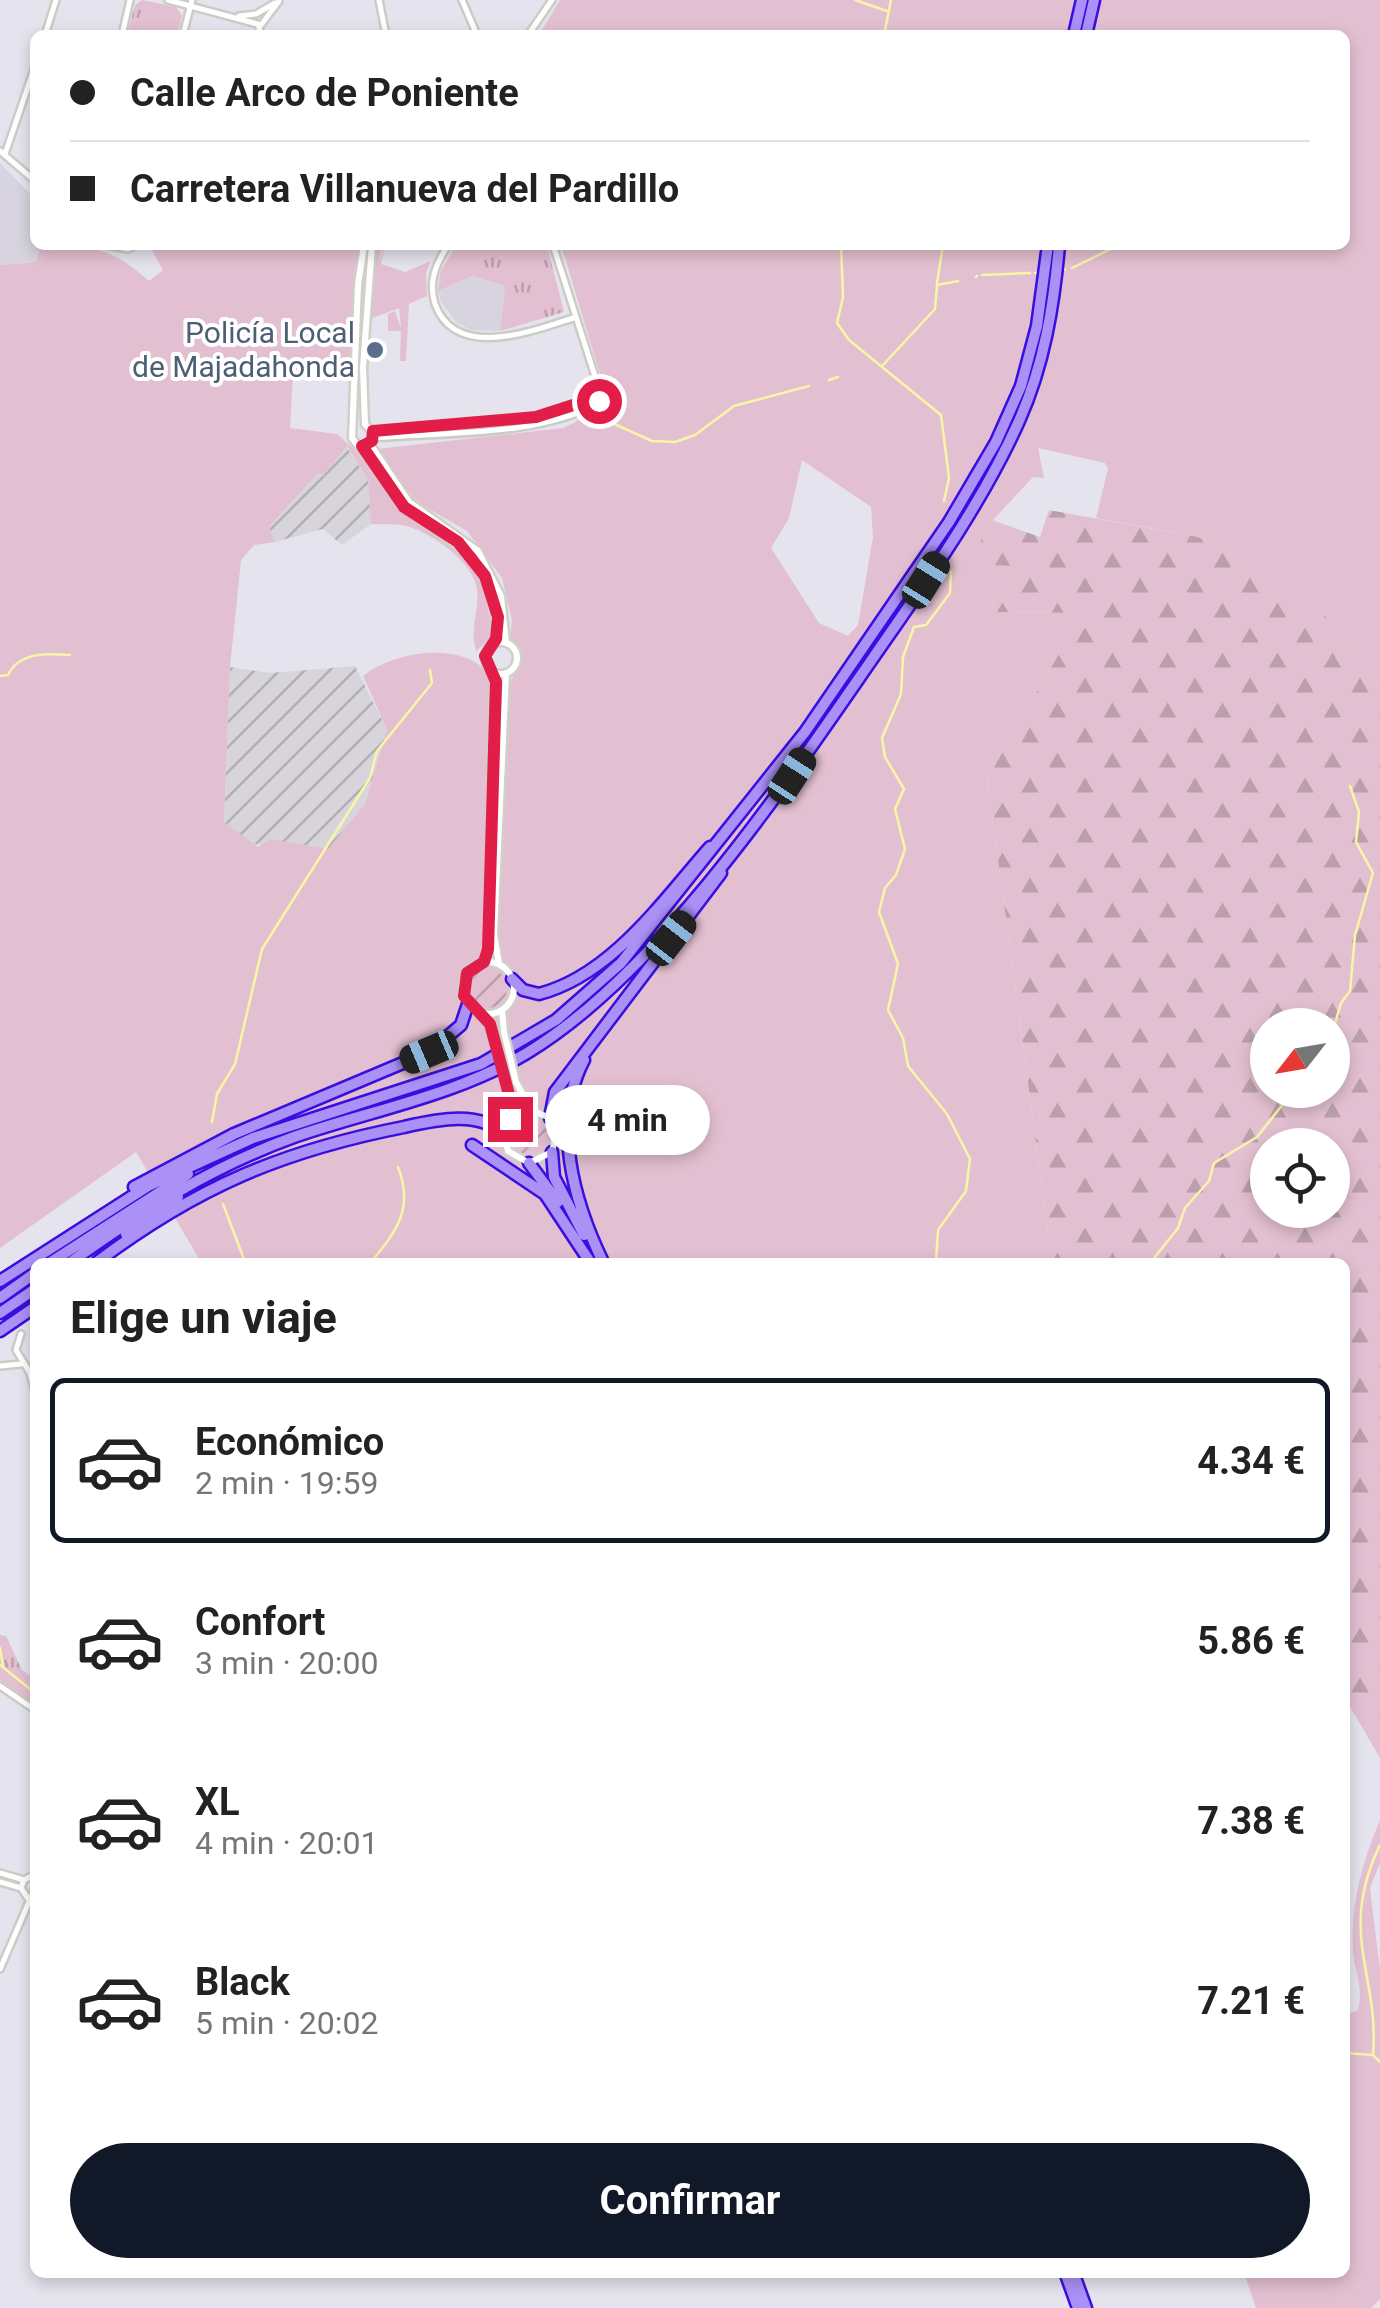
<!DOCTYPE html>
<html lang="es">
<head>
<meta charset="utf-8">
<style>
  :root { --surface:#fff; --page:#f6f6f6; --text:#222; --muted:#767676; --line:#e0e0e0; --accent:#111827 }
  body { margin:0; font-family:Roboto,sans-serif; background:var(--page); color:var(--text); height:100vh; display:flex; flex-direction:column; font-size:38px; white-space:nowrap }
  * { box-sizing:border-box; margin:0 }
  p { font-size:32px; color:var(--muted) }
  .icon { flex:none; width:55px; height:55px; fill:none; stroke:currentColor; stroke-width:2; stroke-linecap:round; stroke-linejoin:round }
  .map { position:relative; flex:1; overflow:hidden }
  .drawer { position:absolute; left:30px; top:1258px; width:1320px; height:1020px; display:flex; flex-direction:column; background:var(--surface); border-radius:15px; box-shadow:0 5px 15px #0003 }
  .drawer>* { flex:none }
  .banner { position:absolute; left:30px; top:30px; width:1320px; height:220px; border-radius:15px; box-shadow:0 5px 15px #0003; display:grid; align-content:center; height:220px; padding:0 40px; background:var(--surface) }
  .needle { width:65px; rotate:239deg }
  .controls { position:absolute; left:1250px; top:1008px; display:grid; gap:20px }
  .controls a { display:grid; place-items:center; width:100px; height:100px; border-radius:50%; background:var(--surface); box-shadow:0 5px 15px #0003; font-size:50px }
  .end { position:absolute; width:45px; height:45px; margin:-22px; border:12px solid #e11d48; background:#fff; box-shadow:0 0 0 5px #fff }
  .from { border-radius:50% }
  .bubble { position:absolute; height:70px; border-radius:35px; background:var(--surface); box-shadow:0 5px 15px #0003; font-size:32px; font-weight:700; line-height:70px; text-align:center }
  .car { position:absolute; width:30px; height:60px; margin:-30px -15px; border-radius:12px; box-shadow:0 0 8px 2px #0007; background:linear-gradient(#222 24%,#8ab4d8 0 40%,#222 0 76%,#8ab4d8 0 86%,#222 0) }
  .banner b { display:flex; align-items:center; gap:35px; height:95px; font-size:38px }
  .banner b+b { border-top:2px solid var(--line) }
  .banner i { width:25px; height:25px; background:var(--text) }
  ul { padding:0; list-style:none }
  li { display:flex; align-items:center; gap:30px; height:165px; margin:0 20px 15px; padding:0 20px; border:5px solid transparent; border-radius:15px }
  li div { flex:1 }
  li b { display:block; font-size:38px }
  li em { font-style:normal; font-weight:700 }
  li.selected { border-color:var(--accent) }
  li>.icon { width:90px; height:90px; stroke-width:1.5 }
  h2 { padding:0 40px; font-size:45px; line-height:120px }
  .action { display:flex; gap:20px; margin-top:auto; padding:20px 40px }
  .action a { flex:1; height:115px; border-radius:60px; background:var(--accent); color:#fff; font-size:40px; font-weight:700; line-height:115px; text-align:center }
  .map>svg:first-child { display:block }
  .industrial { fill:url(#industrial-furrows) }
  .education { fill:#d7d4df }
  .grass { fill:#e3c0d1; fill-rule:evenodd }
  .forest { fill:url(#forest-firs); fill-rule:evenodd }
  .park { fill:url(#park-tufts) }
  .garden { fill:url(#garden-furrows) }
  .lines { fill:none; stroke-linecap:round; stroke-linejoin:round }
  .stream { stroke:#f9f5a6; stroke-width:2.5 }
  .street-casing { stroke:#ccccc6; stroke-width:10 }
  .secondary-casing { stroke:#cfd0c8; stroke-width:11 }
  .highway-casing { stroke:#390fe1; stroke-width:15 }
  .street { stroke:#fff; stroke-width:5 }
  .secondary { stroke:#fff; stroke-width:6 }
  .highway { stroke:#ab90f6; stroke-width:10 }
  .secondary-bridge-casing { stroke:#cfd0c8; stroke-width:11; stroke-linecap:butt }
  .secondary-bridge { stroke:#fff; stroke-width:6 }
  .route { stroke:#e11d48; stroke-width:12 }
  .service-dot { fill:#5c6f8a; stroke:#fff; stroke-width:4 }
  .labels { text-anchor:middle; stroke-width:8; stroke-linejoin:round; paint-order:stroke }
  .service-label { font-size:30px; fill:#4e5e75; stroke:#fff; text-anchor:end }
</style>
</head>
<body>
<div class="map">
<svg width="1380" height="2308" viewBox="0 0 1380 2308">
  <defs>
    <pattern id="industrial-furrows" width="10" height="10" patternUnits="userSpaceOnUse" patternTransform="scale(2.5)"><rect width="10" height="10" fill="#d7d5db"/><path d="M-1 1l2-2M0 10L10 0M9 11l2-2" fill="none" stroke="#b2b0b5"/></pattern>
    <pattern id="forest-firs" width="22" height="20" patternUnits="userSpaceOnUse" patternTransform="scale(2.5)"><rect width="22" height="20" fill="#e3c0d1"/><path d="M5 1l3.5 6h-7zM16 11l3.5 6h-7z" fill="#bb9fad"/></pattern>
    <pattern id="park-tufts" width="24" height="20" patternUnits="userSpaceOnUse" patternTransform="scale(2.5)"><rect width="24" height="20" fill="#e3c0d1"/><path d="M3 7l-1-3M5 7V3M7 7l1-3M15 17l-1-3M17 17v-4M19 17l1-3" fill="none" stroke="#bb9fad"/></pattern>
    <pattern id="garden-furrows" width="10" height="10" patternUnits="userSpaceOnUse" patternTransform="scale(2.5)"><rect width="10" height="10" fill="#e3c0d1"/><path d="M-1 1l2-2M0 10L10 0M9 11l2-2" fill="none" stroke="#bb9fad"/></pattern>
  </defs>
  <rect width="100%" height="100%" fill="#e5e3ed"/>
  <path class="industrial" d="M 346,446 L 368,480 L 371,524 L 342,545 L 323,529 L 275,542 L 269,527 L 318,473 L 323,476 Z
    M 355,666 L 387,730 L 365,804 L 329,849 L 251,844 L 224,823 L 230,667 L 270,673 Z"/>
  <path class="education" d="M 0,163 L 35,199 L 35,245 L 41,245 L 36,262 L 0,265 Z
    M 472,276 L 505,286 L 500,331 L 471,330 L 457,323 L 441,302 L 438,291 Z"/>
  <path class="grass" d="M 560,0 L 1380,0 L 1380,690 L 1365,674 L 1362,657 L 1331,620 L 1229,553 L 1198,537 L 1096,518 L 1108,469 L 1105,463 L 1038,448 L 1044,478 L 1033,477 L 981,533 L 1038,566 L 1037,572 L 993,603 L 997,612 L 1084,613 L 987,777 L 1052,1262 L 201,1262 L 136,1152 L 0,1248 L 0,265 L 36,262 L 41,245 C 91,245 111,247 149,281 L 163,270 L 149,245 L 359,245 L 350,380 L 293,374 L 290,428 L 337,434 L 363,457 L 399,510 L 466,557 L 485,587 L 492,637 L 476,651 C 469,628 480,610 477,589 C 473,562 434,535 410,527 C 398,523 383,525 371,524 L 368,480 L 347,446 L 323,476 L 318,473 L 269,527 L 275,542 L 254,545 L 241,560 L 230,667 L 224,822 L 258,847 L 270,839 L 328,849 L 365,804 L 387,730 L 363,676 C 394,651 462,640 490,675 L 490,689 L 508,691 L 520,654 L 510,638 L 512,620 L 502,578 L 467,531 L 415,501 L 377,449 L 564,428 L 609,404 L 561,245 L 1345,245 L 1345,35 L 539,35 ZM 802,460 L 871,507 L 873,537 L 858,625 L 848,636 L 819,623 L 771,548 L 789,518 Z
    M 377,245 L 382,245 L 379,263 L 385,245 L 381,264 L 405,272 L 431,261 L 426,273 L 427,296 L 409,304 L 406,361 L 400,361 L 401,331 L 388,331 L 388,314 L 395,311 L 401,328 L 399,308 L 370,319 Z
    M 1380,1820 L 1380,1863 L 1370,1888 L 1380,1970 L 1380,2299 L 1371,2308 L 1256,2308 L 1244,2273 L 1345,2272 L 1345,2015 L 1358,2010 C 1364,1982 1354,1974 1353,1949 C 1351,1903 1362,1863 1380,1820 Z"/>
  <path class="forest" d="M 1049,510 L 1198,537 L 1229,553 L 1331,620 L 1363,657 L 1365,674 L 1380,690 L 1380,1758 L 1345,1698 L 1345,1262 L 1052,1262 L 987,777 L 1083,613 L 997,612 L 993,603 L 1038,566 L 982,565 L 981,533 L 992,520 L 1040,537 ZM 1268,1025 L 1332,1025 L 1332,1090 L 1268,1090 ZM 1268,1145 L 1332,1145 L 1332,1210 L 1268,1210 Z"/>
  <path class="park" d="M 142,0 L 176,7 L 182,16 L 177,35 L 127,35 L 135,5 Z
    M 456,245 L 547,245 L 564,312 L 500,331 L 505,286 L 472,276 L 438,291 L 440,272 Z
    M 0,1635 L 6,1636 L 22,1670 L 35,1679 L 35,1705 L 0,1680 Z"/>
  <path class="garden" d="M467 988a20 20 0 1 1 40 0a20 20 0 1 1-40 0Z
    M511 1136a20 20 0 1 1 40 0a20 20 0 1 1-40 0Z"/>
  <g class="lines">
    <path class="stream" d="M 855,0 L 887,11
      M 884,35 L 891,0
      M 841,245 L 843,297 L 837,323 L 849,340 L 941,415 L 949,478 L 944,501
      M 1072,268 L 1119,245
      M 1062,269 L 1065,269
      M 1035,273 L 1038,273
      M 982,275 L 1030,273
      M 976,277 L 977,276
      M 937,283 L 943,245
      M 883,365 L 935,309 L 937,285 L 958,281
      M 829,380 L 838,377
      M 620,389 L 610,422 L 652,441 L 675,442 L 695,435 L 734,406 L 809,386
      M 0,676 L 8,675 C 19,652 47,653 70,655
      M 1332,1034 L 1341,1003 L 1350,991 L 1355,935 L 1373,873 L 1356,842 L 1359,812 L 1350,786
      M 212,1122 L 217,1094 L 235,1064 L 262,949 L 370,778 L 377,751 L 432,683 L 430,670
      M 223,1204 L 245,1262
      M 371,1262 C 397,1231 414,1208 398,1167
      M 936,1262 L 938,1230 L 966,1191 L 970,1159 L 947,1114 L 908,1066 L 903,1038 L 888,1010 L 898,964 L 879,912 L 885,888 L 896,875 L 905,849 L 895,809 L 904,789 L 885,757 L 882,738 L 901,694 L 903,657 L 914,627 L 926,625 L 950,593 L 951,572
      M 1151,1262 L 1178,1228 L 1185,1208 L 1209,1181 L 1214,1163 L 1257,1137 L 1294,1090
      M 0,1648 L 3,1666
      M 0,1665 L 35,1693
      M 1345,2053 L 1373,2055 L 1380,2062
      M 1373,2055 C 1380,1976 1337,1933 1380,1845"/>
    <defs>
      <path id="street" d="M 168,0 L 261,25 L 279,1
        M 379,0 L 386,35
        M 462,0 L 477,35
        M 239,16 L 256,14 L 275,3
        M 258,24 L 261,35
        M 45,35 L 56,0
        M 122,35 L 130,0
        M 183,35 L 192,0
        M 528,35 L 552,0
        M 0,151 L 35,181
        M 5,154 L 35,66
        M 106,245 L 128,249 L 136,245
        M 448,245 C 436,264 428,281 435,304 C 456,362 535,330 576,317
        M 553,245 L 601,395
        M 373,431 L 536,417 L 601,395
        M 374,438 C 443,432 542,437 602,401 L 601,395
        M 21,1334 L 16,1350 L 30,1373 L 35,1393
        M 0,1366 L 21,1364
        M 0,1686 L 35,1710
        M 0,1873 L 24,1880
        M 0,1882 L 21,1888
        M 29,1900 L 21,1888 L 24,1880 L 35,1874
        M 0,1969 L 35,1888"/>
      <path id="secondary" d="M 364,245 L 358,285 L 352,438 L 404,507 L 473,557 L 494,597 L 495,643
        M 365,424 L 363,368 L 372,245
        M 365,424 L 374,434 L 367,446
        M 370,444 L 409,502 L 478,551 L 501,596 L 506,643
        M485 658a16 16 0 1 1 32 0a16 16 0 1 1-32 0Z
        M 484,962 L 488,949 L 494,673
        M462 988a26 26 0 1 1 52 0a26 26 0 1 1-52 0Z
        M 499,964 L 494,934 L 506,673
        M 502,1010 L 504,1032
        M 484,1014 L 493,1035
        M 516,1082 L 531,1110
        M 507,1086 C 513,1109 501,1129 508,1151 L 529,1163 L 552,1152 L 557,1131 L 550,1118 L 531,1110 L 510,1119"/>
      <path id="highway" d="M 1074,35 L 1082,0
        M 1086,35 L 1094,0
        M 512,979 L 523,990 L 539,994 C 612,975 663,900 710,847
        M 584,1060 C 551,1122 574,1202 603,1262
        M 550,1118 L 555,1092 L 721,873
        M 472,1145 L 545,1194 L 590,1262
        M 552,1152 L 554,1177 L 584,1235
        M 529,1163 L 558,1202
        M 134,1187 L 234,1134 L 429,1052 L 461,1025 L 468,1004
        M 126,1234 L 178,1197
        M 51,1262 L 188,1174
        M 71,1262 C 142,1211 211,1167 294,1137 C 372,1110 455,1096 527,1053 C 659,973 785,785 873,658 C 925,583 982,504 1019,421 C 1044,365 1054,305 1059,245
        M 97,1262 C 197,1187 282,1151 404,1127 C 435,1120 483,1109 505,1137
        M 0,1281 L 148,1186 L 253,1138 L 481,1064 L 556,1020 L 621,963 L 805,732 L 949,522 L 996,442 L 1021,386 L 1037,326 L 1048,245
        M 0,1298 L 35,1273
        M 0,1313 L 35,1289
        M 0,1331 L 35,1307
        M 1065,2272 L 1078,2308
        M 1073,2272 L 1086,2308"/>
    </defs>
    <use href="#street" class="street-casing"/>
    <use href="#secondary" class="secondary-casing"/>
    <use href="#highway" class="highway-casing"/>
    <use href="#street" class="street"/>
    <use href="#secondary" class="secondary"/>
    <use href="#highway" class="highway"/>
    <defs>
      <path id="secondary-bridge" d="M 504,1032 L 516,1082
        M 493,1035 L 507,1086"/>
    </defs>
    <use href="#secondary-bridge" class="secondary-bridge-casing"/>
    <use href="#secondary-bridge" class="secondary-bridge"/>
  </g>
  <g class="lines">
    <path class="route" d="M 510,1119 L 511,1102 L 490,1024 L 464,996 L 467,973 L 484,962 L 488,949 L 496,682 L 485,656 L 496,639 L 498,617 L 485,576 L 458,542 L 404,507 L 362,446 L 372,441 L 373,431 L 536,417 L 595,398 L 599,401"/>
  </g>
  <circle class="service-dot" cx="375" cy="350" r="10"/>
  <g class="labels">
    <g class="service-label">
      <text x="355" y="343">Policía Local<tspan x="355" dy="34">de Majadahonda</tspan></text>
    </g>
  </g>
</svg>
<div class="controls">
<a><svg class="needle" viewBox="-14 -14 28 28"><path d="M0-13l5 13h-10z" fill="#e53935"/><path d="M0 13l5-13h-10z" fill="#767676"/></svg></a>
<a><svg class="icon" aria-label="locate" viewBox="0 0 24 24"><circle cx="12" cy="12" r="6"/><path d="M12 2v4M12 18v4M2 12h4M18 12h4"/></svg></a>
</div>
<i class="end from" style="left:599px;top:401px"></i>
<i class="end" style="left:510px;top:1119px"></i>
<div class="bubble" style="left:545px;top:1085px;width:165px">4 min</div>
<i class="car" style="left:926px;top:580px;rotate:32deg"></i>
<i class="car" style="left:792px;top:776px;rotate:33deg"></i>
<i class="car" style="left:671px;top:938px;rotate:38deg"></i>
<i class="car" style="left:429px;top:1052px;rotate:247deg"></i>
<div class="banner">
<b><i class="from"></i>Calle Arco de Poniente</b>
<b><i></i>Carretera Villanueva del Pardillo</b>
</div>
<section class="drawer">
<h2>Elige un viaje</h2>
<ul>
<li class="selected"><svg class="icon" aria-label="car" viewBox="0 0 24 24"><path d="M5 17H2v-5l4-1 3-4h7l3 4 3 1v5h-3M9 17h6M6 11h13"/><circle cx="7" cy="17" r="2"/><circle cx="17" cy="17" r="2"/></svg><div><b>Económico</b><p>2 min · 19:59</p></div><em>4.34 €</em></li>
<li><svg class="icon" aria-label="car" viewBox="0 0 24 24"><path d="M5 17H2v-5l4-1 3-4h7l3 4 3 1v5h-3M9 17h6M6 11h13"/><circle cx="7" cy="17" r="2"/><circle cx="17" cy="17" r="2"/></svg><div><b>Confort</b><p>3 min · 20:00</p></div><em>5.86 €</em></li>
<li><svg class="icon" aria-label="car" viewBox="0 0 24 24"><path d="M5 17H2v-5l4-1 3-4h7l3 4 3 1v5h-3M9 17h6M6 11h13"/><circle cx="7" cy="17" r="2"/><circle cx="17" cy="17" r="2"/></svg><div><b>XL</b><p>4 min · 20:01</p></div><em>7.38 €</em></li>
<li><svg class="icon" aria-label="car" viewBox="0 0 24 24"><path d="M5 17H2v-5l4-1 3-4h7l3 4 3 1v5h-3M9 17h6M6 11h13"/><circle cx="7" cy="17" r="2"/><circle cx="17" cy="17" r="2"/></svg><div><b>Black</b><p>5 min · 20:02</p></div><em>7.21 €</em></li>
</ul>
<div class="action"><a>Confirmar</a></div>
</section>
</div>
</body>
</html>
